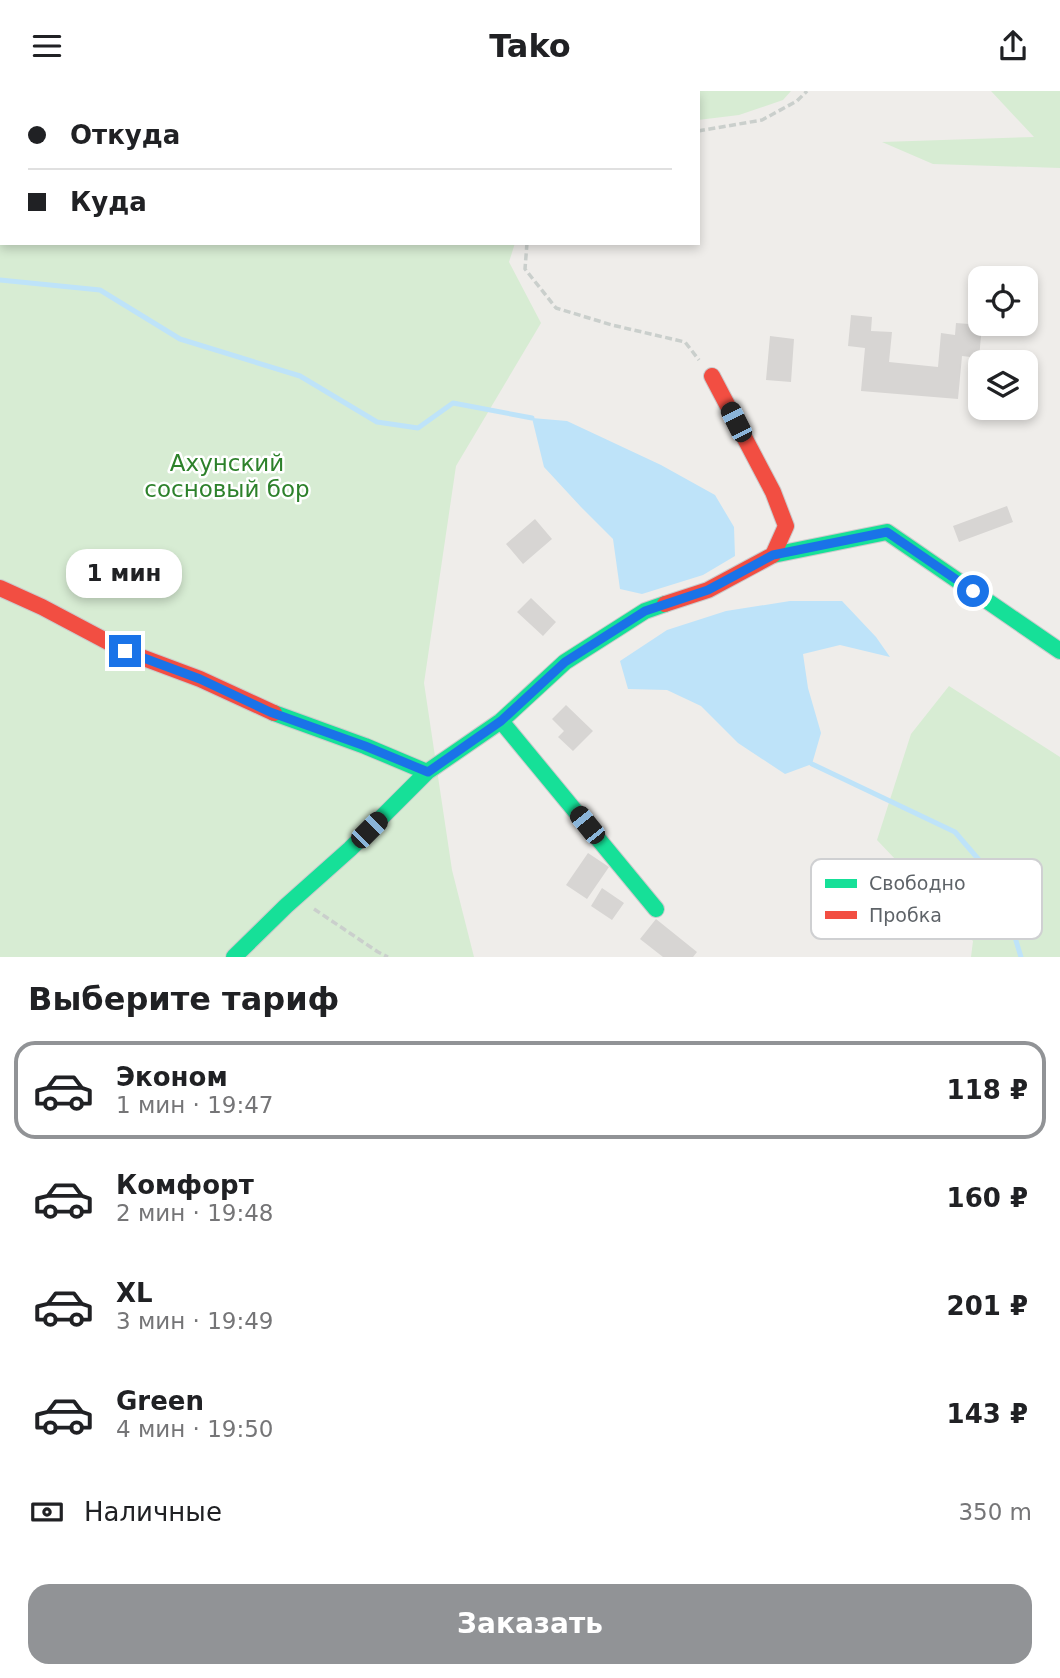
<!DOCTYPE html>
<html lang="ru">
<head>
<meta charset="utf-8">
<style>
  :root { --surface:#fff; --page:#f6f6f6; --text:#202124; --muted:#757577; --line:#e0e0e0; --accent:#919396 }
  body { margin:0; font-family:"DejaVu Sans",sans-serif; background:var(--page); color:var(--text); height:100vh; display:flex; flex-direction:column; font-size:26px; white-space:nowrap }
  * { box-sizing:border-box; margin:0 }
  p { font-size:23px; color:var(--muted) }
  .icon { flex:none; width:38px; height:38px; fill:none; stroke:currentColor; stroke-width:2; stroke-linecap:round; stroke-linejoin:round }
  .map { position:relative; height:866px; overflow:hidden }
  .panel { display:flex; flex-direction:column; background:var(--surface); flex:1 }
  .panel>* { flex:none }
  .hud { position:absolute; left:0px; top:0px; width:700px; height:154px; box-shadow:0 4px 10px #0003; display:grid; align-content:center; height:154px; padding:0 28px; background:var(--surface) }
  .tools { position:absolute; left:968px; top:175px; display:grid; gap:14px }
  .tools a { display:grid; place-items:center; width:70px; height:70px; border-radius:14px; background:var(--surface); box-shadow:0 4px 10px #0003; font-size:35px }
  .end { position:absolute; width:32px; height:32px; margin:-16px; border:9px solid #1a73e8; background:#fff; box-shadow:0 0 0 4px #fff }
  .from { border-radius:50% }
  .bubble { position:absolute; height:49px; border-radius:21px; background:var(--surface); box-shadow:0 4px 10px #0003; font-size:23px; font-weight:800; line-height:49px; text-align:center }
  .car { position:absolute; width:21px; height:42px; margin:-21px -10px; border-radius:9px; box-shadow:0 0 5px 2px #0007; background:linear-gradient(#222 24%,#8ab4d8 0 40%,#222 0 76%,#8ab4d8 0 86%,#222 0) }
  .hud b { display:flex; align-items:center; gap:24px; height:66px; font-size:26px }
  .hud b+b { border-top:2px solid var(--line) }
  .hud i { width:18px; height:18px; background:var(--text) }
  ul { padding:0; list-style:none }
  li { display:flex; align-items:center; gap:21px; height:98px; margin:0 14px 10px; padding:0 14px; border:4px solid transparent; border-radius:21px }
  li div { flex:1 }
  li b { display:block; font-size:26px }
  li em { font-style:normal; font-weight:800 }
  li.on { border-color:var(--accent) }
  li>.icon { width:63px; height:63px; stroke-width:1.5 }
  h2 { padding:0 28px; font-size:32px; line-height:84px }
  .pay { display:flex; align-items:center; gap:18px; height:77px; padding:0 28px; font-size:26px }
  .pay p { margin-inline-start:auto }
  .action { display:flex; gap:14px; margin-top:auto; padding:14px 28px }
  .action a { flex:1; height:80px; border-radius:21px; background:var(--accent); color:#fff; font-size:28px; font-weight:800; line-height:80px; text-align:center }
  header { display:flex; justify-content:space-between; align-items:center; height:91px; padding:0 28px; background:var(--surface); font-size:32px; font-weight:800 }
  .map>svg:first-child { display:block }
  .green { fill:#d7ecd3 }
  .water { fill:#bee3f9 }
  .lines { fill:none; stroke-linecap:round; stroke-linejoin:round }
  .stream { stroke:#bee3f9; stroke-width:5 }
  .building { fill:#d7d5d3 }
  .fast-casing { stroke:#cbcbcc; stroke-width:18 }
  .jam-casing { stroke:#cbcbcc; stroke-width:18 }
  .path { stroke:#cacfcc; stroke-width:3.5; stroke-dasharray:7 3.5; stroke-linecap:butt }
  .fast { stroke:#16e098; stroke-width:16 }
  .jam { stroke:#f24e42; stroke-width:16 }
  .route { stroke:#1a73e8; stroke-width:9 }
  .labels { text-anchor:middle; stroke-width:5; stroke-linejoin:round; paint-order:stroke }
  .park-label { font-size:23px; fill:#2d812b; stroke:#fff }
  .key { fill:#fff; stroke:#cfd0d2; stroke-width:2 }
  .key-label { font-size:19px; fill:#5e6368 }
</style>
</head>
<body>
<header><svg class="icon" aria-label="menu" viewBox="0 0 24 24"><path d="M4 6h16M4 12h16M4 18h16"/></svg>Tako<svg class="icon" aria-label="share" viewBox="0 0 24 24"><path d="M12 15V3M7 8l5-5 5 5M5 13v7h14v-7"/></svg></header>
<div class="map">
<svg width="1060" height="866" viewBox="0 0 1060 866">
  <rect width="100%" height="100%" fill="#efedea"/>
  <path class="green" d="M 0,0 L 791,0 L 783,9 L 739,24 L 698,29 L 698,2 L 2,2 L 2,152 L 515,152 L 509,171 L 541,232 L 456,375 L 424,592 L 452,779 L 474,866 L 0,866 Z
    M 991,0 L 1060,0 L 1060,77 L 933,73 L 882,51 L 1034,46 Z
    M 949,595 L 1060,666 L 1060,866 L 971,866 L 973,850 L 877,749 L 911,643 Z"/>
  <path class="water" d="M 532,327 L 567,330 L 661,374 L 715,404 L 734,436 L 735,465 L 703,484 L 642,503 L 620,498 L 613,448 L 581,416 L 544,376 Z
    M 790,510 L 842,510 L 876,546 L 890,566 L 840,554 L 803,563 L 808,597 L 821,642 L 812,673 L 785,683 L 738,652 L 701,615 L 667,599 L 628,598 L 620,570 L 667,539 L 726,520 Z"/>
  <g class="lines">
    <path class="stream" d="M 0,189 L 100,199 L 180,248 L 300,285 L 377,331 L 418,337 L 453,312 L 532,327
      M 812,673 L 955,741 L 998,791 L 1021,866"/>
  </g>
  <path class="building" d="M 851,224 L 872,226 L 871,240 L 892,241 L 889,271 L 938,276 L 941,242 L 955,244 L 956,232 L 982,234 L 979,267 L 962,265 L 958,308 L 861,300 L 865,257 L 848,255 Z
    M 770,245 L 794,248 L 791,291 L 766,289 Z
    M 1007,415 L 1013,431 L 959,451 L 953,435 Z
    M 535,428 L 552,448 L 523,473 L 506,453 Z
    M 531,507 L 556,531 L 543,545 L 517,521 Z
    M 566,614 L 593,640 L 573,660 L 558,646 L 564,640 L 552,628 Z
    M 588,762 L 609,776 L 587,808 L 566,794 Z
    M 602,797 L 624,812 L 612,829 L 591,815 Z
    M 656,828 L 697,861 L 693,866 L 663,866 L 640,848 Z"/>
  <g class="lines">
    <defs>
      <path id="fast" d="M 773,464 L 887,441 L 1060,560
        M 274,622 L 365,655 L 427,681 L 501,630 L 565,571 L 645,520 L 665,513
        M 501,630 L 656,818
        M 234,866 L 286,815 L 350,758 L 427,681"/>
      <path id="jam" d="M 0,497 L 42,516 L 125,560 L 200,588 L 274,622
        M 665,513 L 708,499 L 773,464 L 786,435 L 773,401 L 712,285"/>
    </defs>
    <use href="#fast" class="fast-casing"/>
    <use href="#jam" class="jam-casing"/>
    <path class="path" d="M 229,0 L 234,2
      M 472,0 L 477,2
      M 600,2 L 602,0
      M 698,40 L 762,29 L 797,10 L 807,0
      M 527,152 L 525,178 L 556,217 L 612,234 L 685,251 L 699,269
      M 314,818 L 378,861 L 388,866"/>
    <use href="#fast" class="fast"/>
    <use href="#jam" class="jam"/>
  </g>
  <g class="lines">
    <path class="route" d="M 125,560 L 200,588 L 270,621 L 365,655 L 428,681 L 501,630 L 565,571 L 645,520 L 708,499 L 773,464 L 887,441 L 973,500"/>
  </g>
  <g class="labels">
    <g class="park-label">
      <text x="227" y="380">Ахунский<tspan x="227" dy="26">сосновый бор</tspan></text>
    </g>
  </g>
  <rect x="811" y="768" width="231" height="80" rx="10" class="key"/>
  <rect x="825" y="788" width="32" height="9" fill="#16e098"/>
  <rect x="825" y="820" width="32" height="8" fill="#f24e42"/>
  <g class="key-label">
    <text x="869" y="799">Свободно</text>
    <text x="869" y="831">Пробка</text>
  </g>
</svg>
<div class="tools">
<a><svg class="icon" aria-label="locate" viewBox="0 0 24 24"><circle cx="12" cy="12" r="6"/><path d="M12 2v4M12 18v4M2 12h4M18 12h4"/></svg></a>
<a><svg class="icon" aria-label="layers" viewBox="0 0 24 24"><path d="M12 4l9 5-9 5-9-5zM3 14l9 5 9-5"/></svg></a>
</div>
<i class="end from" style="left:973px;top:500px"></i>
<i class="end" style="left:125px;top:560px"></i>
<div class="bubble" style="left:66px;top:458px;width:116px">1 мин</div>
<i class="car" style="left:736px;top:331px;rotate:333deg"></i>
<i class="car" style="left:587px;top:734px;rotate:321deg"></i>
<i class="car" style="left:369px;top:739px;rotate:45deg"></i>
<div class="hud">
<b><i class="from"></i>Откуда</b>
<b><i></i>Куда</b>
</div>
</div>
<section class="panel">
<h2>Выберите тариф</h2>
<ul>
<li class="on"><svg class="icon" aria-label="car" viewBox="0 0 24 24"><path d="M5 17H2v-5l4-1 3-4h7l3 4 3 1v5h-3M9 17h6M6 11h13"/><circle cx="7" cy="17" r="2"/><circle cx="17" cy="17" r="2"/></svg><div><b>Эконом</b><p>1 мин · 19:47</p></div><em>118 ₽</em></li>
<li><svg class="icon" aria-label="car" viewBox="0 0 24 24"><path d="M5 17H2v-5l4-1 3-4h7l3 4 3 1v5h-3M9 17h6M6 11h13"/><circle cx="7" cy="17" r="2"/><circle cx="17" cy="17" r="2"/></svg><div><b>Комфорт</b><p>2 мин · 19:48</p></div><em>160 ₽</em></li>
<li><svg class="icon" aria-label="car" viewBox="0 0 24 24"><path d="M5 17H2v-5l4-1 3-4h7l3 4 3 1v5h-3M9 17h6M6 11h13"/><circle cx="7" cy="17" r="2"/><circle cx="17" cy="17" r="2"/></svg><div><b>XL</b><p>3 мин · 19:49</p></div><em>201 ₽</em></li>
<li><svg class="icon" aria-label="car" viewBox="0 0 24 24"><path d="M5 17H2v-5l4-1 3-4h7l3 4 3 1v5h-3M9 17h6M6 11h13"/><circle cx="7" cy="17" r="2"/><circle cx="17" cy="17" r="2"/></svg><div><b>Green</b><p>4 мин · 19:50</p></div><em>143 ₽</em></li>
</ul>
<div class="pay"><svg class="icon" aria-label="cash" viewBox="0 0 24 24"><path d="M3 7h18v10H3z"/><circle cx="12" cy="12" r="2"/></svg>Наличные<p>350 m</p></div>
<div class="action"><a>Заказать</a></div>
</section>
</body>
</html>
